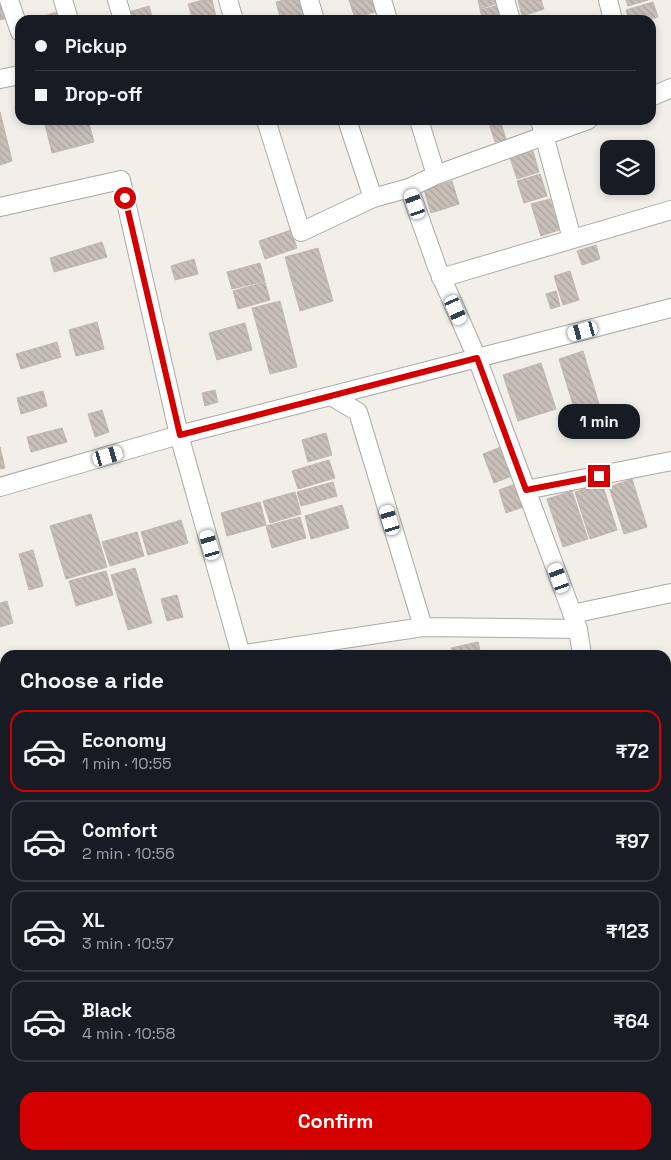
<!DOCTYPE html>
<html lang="en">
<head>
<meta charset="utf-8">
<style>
  :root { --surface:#171b24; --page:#242831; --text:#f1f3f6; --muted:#9ea1a6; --line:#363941; --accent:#d40000 }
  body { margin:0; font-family:"Space Grotesk",sans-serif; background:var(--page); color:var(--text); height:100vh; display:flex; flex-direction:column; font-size:19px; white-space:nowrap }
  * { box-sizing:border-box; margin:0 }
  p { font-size:16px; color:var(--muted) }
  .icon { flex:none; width:28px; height:28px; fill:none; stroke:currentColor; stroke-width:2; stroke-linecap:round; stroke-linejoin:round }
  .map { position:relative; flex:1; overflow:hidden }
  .drawer { position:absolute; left:0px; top:650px; width:671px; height:510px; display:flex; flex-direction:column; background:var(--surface); border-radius:15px 15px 0 0; box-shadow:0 2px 8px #0003 }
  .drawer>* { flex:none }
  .guide { position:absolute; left:15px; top:15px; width:641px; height:110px; border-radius:15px; box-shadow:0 2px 8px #0003; display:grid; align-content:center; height:110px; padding:0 20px; background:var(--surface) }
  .fabs { position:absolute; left:600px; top:140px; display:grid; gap:10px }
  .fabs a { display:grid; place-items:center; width:55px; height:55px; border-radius:10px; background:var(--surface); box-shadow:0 2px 8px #0003; font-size:25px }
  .end { position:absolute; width:22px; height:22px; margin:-11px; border:6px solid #d40000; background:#fff; box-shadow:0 0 0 2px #fff }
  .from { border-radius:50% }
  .bubble { position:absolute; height:35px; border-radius:15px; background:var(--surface); box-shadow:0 2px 8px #0003; font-size:16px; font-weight:600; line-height:35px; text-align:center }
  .car { position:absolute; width:15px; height:30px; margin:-15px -8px; border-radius:6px; box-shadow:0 0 4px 1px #0007; background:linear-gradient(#fff 24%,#345 0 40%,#fff 0 76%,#345 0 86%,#fff 0) }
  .guide b { display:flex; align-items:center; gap:18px; height:48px; font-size:19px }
  .guide b+b { border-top:1px solid var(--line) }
  .guide i { width:12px; height:12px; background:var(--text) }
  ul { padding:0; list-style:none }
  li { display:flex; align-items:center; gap:15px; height:82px; margin:0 10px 8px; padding:0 10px; border:2px solid var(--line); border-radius:15px }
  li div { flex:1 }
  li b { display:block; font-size:19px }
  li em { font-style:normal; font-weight:600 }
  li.current { border-color:var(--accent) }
  li>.icon { width:45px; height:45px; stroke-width:1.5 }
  h2 { padding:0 20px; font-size:22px; line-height:60px }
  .button { display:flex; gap:10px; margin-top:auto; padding:10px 20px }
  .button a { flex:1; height:58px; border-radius:15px; background:var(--accent); color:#fff; font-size:20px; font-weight:600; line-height:58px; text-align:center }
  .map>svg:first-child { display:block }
  .building { fill:url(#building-back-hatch); stroke:#c4b6ab }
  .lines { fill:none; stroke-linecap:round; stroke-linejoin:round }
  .minor-casing { stroke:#a9a9a9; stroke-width:20 }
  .minor { stroke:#fff; stroke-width:18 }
  .route { stroke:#d40000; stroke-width:6 }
</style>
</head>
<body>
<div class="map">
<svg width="671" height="1160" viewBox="0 0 671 1160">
  <defs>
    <pattern id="building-back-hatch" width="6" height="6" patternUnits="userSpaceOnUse" patternTransform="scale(1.25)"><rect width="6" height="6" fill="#c7bfb8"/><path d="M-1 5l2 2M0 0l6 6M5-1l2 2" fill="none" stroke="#aba49e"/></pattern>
  </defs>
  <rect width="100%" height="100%" fill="#f2efe9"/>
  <path class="building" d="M 0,0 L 3,0 L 8,18 L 0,20 Z
    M 203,0 L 212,0 L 216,17 L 193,20 L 188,4 Z
    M 284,0 L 302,0 L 306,14 L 281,20 L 276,2 Z
    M 349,0 L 374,0 L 378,11 L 355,18 Z
    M 478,0 L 497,0 L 498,3 L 480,9 Z
    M 518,0 L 541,0 L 544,9 L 522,16 Z
    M 626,0 L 648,0 L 628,6 Z
    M 653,2 L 658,17 L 648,20 L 629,20 L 626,10 Z
    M 502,4 L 504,20 L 483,20 L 480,10 Z
    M 149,6 L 153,20 L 131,20 L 129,12 Z
    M 60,11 L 63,20 L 41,20 L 41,17 Z
    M 0,112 L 12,161 L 0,165 Z
    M 44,120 L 88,120 L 94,142 L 52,153 Z
    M 488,120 L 500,120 L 506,139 L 495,142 Z
    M 533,151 L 539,172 L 517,179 L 510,158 Z
    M 540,174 L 547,196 L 524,203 L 517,181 Z
    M 452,181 L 459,204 L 431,213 L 424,190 Z
    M 550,199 L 559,230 L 541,236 L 531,204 Z
    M 291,230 L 297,248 L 265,259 L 259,241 Z
    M 102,242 L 107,257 L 54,272 L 50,258 Z
    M 596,245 L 600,259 L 582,265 L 577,251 Z
    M 318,248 L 333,301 L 300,311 L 285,257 Z
    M 194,259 L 198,274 L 175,280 L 171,266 Z
    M 260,263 L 265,281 L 232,289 L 227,272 Z
    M 570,271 L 579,300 L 563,305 L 554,276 Z
    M 265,282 L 270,300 L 238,309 L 233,291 Z
    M 556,291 L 560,306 L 551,309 L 546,294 Z
    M 280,301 L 297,367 L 270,374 L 252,308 Z
    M 97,322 L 104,349 L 76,356 L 69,330 Z
    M 245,323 L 252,350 L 217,360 L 209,333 Z
    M 57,342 L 61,357 L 21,369 L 16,354 Z
    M 583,351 L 599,404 L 575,411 L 559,359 Z
    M 541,363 L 556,409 L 518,421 L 503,375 Z
    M 215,390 L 218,402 L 205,406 L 202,393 Z
    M 43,391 L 47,406 L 21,414 L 17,398 Z
    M 102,410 L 109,432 L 95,437 L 88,414 Z
    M 62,428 L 67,442 L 31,452 L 27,437 Z
    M 326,433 L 332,455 L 308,462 L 302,440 Z
    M 0,447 L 5,468 L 0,469 Z
    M 501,447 L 512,476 L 494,483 L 483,454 Z
    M 329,460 L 335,478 L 298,489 L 292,471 Z
    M 632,479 L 647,527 L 624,534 L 609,487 Z
    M 333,482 L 337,496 L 301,506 L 297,492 Z
    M 602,483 L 617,530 L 590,539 L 575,492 Z
    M 515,484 L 523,507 L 506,513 L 499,490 Z
    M 572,491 L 588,539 L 563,547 L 547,499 Z
    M 295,492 L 301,514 L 270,523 L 263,501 Z
    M 260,502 L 266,525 L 227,536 L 221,513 Z
    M 342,505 L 349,528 L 311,539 L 305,516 Z
    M 91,514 L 107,567 L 66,579 L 50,526 Z
    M 300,517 L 306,538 L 272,548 L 266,526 Z
    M 181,520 L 188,543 L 148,555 L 141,532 Z
    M 137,532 L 144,556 L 110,566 L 102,542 Z
    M 33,550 L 43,586 L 29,590 L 19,554 Z
    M 135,568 L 152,623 L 128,630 L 111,575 Z
    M 106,571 L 113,595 L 76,606 L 69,581 Z
    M 177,595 L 183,617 L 167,621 L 161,599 Z
    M 7,601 L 13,623 L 0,627 L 0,603 Z
    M 478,642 L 481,655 L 453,655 L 451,648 Z
    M 367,1155 L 383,1155 L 384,1160 L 368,1160 Z
    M 386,1155 L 416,1155 L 417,1159 L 388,1160 Z
    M 592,1155 L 610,1155 L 612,1160 L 594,1160 Z
    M 621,1155 L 637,1155 L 638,1160 L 622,1160 Z
    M 639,1155 L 653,1155 L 654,1160 L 640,1160 Z
    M 655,1155 L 664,1155 L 665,1160 L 656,1160 Z"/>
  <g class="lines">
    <defs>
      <path id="minor" d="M 9,0 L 20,32
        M 63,0 L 69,20
        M 117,0 L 123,20
        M 228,0 L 234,20
        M 309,0 L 315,20
        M 382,0 L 388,20
        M 505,0 L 511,20
        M 608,0 L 613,20
        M 0,79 L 20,75
        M 651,97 L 671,88
        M 266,120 L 301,232 L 373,198 L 409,188 L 436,175 L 588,120
        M 347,120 L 373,198
        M 419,120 L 436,175
        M 540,120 L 572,239
        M 409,188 L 437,267 L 477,358 L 578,629 L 582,655
        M 0,207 L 121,180 L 179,435 L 671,308
        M 441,278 L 671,210
        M 331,396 L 358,412 L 423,627
        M 0,487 L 179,435 L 241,655
        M 526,490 L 671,461
        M 572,614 L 671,593
        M 238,655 L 423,627 L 578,629
        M 0,708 L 5,707
        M 0,917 L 5,918
        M 666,968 L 671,967
        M 666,1019 L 671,1037
        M 666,1119 L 671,1120
        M 0,1142 L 5,1141
        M 98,1155 L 101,1160
        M 116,1160 L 142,1155"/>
    </defs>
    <use href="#minor" class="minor-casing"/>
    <use href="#minor" class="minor"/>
  </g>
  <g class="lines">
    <path class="route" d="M 125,198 L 180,435 L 477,358 L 526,490 L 599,476"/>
  </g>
</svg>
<div class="fabs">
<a><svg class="icon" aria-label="layers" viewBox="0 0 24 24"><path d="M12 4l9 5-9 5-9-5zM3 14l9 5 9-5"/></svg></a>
</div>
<i class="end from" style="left:125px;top:198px"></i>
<i class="end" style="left:599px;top:476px"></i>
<div class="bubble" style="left:558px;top:404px;width:82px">1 min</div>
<i class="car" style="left:415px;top:204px;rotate:341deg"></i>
<i class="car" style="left:456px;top:310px;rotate:156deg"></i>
<i class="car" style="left:583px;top:331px;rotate:255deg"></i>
<i class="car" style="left:108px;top:456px;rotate:74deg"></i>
<i class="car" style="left:390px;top:520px;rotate:343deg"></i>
<i class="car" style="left:210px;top:545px;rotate:344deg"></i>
<i class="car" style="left:559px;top:578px;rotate:340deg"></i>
<div class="guide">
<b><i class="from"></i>Pickup</b>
<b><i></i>Drop-off</b>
</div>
<section class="drawer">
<h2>Choose a ride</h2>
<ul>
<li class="current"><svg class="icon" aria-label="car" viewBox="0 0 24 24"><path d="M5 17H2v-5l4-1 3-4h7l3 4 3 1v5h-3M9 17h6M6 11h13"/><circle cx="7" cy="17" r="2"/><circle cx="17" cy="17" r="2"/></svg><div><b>Economy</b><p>1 min · 10:55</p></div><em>₹72</em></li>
<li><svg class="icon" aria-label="car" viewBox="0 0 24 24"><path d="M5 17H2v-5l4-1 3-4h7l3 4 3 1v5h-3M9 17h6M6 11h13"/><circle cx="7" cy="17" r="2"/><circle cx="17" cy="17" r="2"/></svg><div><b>Comfort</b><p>2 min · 10:56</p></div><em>₹97</em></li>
<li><svg class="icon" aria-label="car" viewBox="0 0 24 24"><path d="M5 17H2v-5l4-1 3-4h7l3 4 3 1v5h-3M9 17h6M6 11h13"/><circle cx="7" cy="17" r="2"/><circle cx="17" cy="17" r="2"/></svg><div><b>XL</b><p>3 min · 10:57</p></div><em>₹123</em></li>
<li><svg class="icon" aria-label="car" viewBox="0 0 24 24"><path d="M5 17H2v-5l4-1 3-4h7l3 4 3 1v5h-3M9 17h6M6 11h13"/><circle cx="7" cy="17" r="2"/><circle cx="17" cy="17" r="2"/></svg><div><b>Black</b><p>4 min · 10:58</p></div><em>₹64</em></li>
</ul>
<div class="button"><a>Confirm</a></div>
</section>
</div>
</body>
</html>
